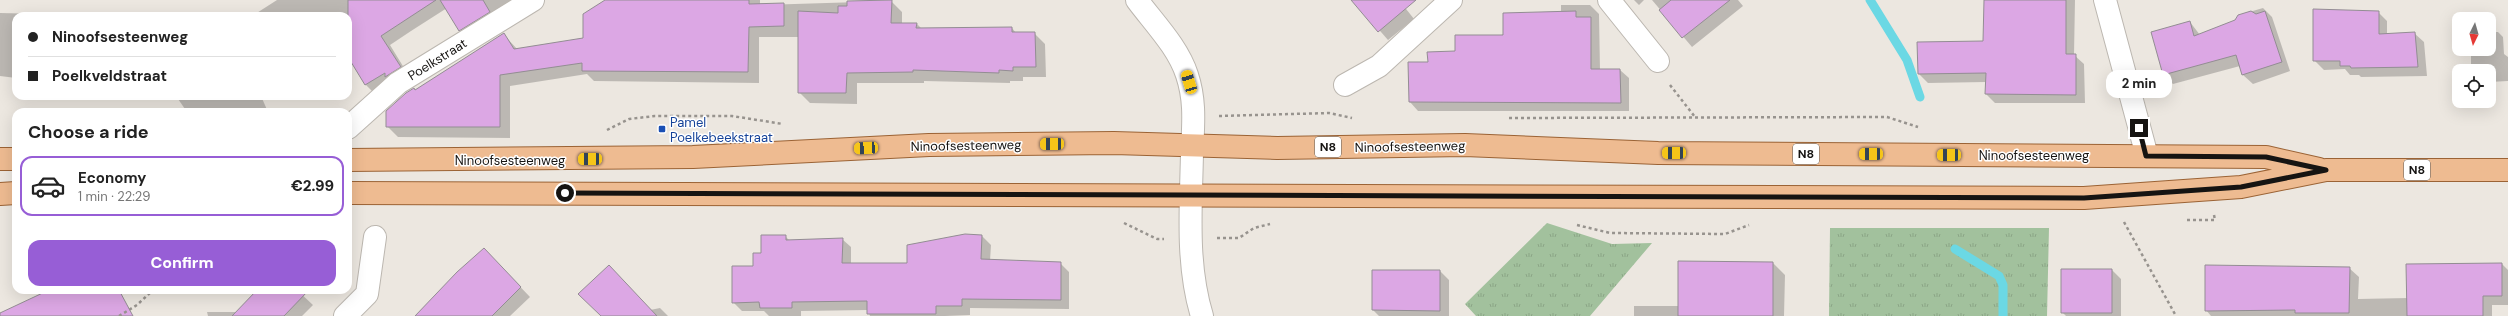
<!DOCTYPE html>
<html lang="en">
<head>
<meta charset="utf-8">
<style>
  :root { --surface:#fff; --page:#f2f2f2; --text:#222; --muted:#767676; --line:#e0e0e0; --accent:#975ed6 }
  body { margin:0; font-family:"DM Sans",sans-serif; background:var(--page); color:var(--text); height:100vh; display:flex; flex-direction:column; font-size:15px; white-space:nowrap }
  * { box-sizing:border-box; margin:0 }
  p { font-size:13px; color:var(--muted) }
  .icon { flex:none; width:22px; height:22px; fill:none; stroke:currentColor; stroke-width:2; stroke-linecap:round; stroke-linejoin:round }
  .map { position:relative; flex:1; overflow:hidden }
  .drawer { position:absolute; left:12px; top:108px; width:340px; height:186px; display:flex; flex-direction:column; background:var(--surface); border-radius:12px; box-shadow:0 4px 16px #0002 }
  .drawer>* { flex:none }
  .hud { position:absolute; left:12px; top:12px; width:340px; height:88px; border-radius:12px; box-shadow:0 4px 16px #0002; display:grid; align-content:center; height:88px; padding:0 16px; background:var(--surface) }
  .needle { width:26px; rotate:185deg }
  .fabs { position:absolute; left:2452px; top:12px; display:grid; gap:8px }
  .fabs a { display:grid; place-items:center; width:44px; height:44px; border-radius:8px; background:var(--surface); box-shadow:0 4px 16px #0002; font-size:20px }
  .end { position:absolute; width:18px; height:18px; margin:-9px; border:5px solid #161412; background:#fff; box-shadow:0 0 0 2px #fff }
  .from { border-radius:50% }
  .bubble { position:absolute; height:28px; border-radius:12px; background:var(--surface); box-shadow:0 4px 16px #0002; font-size:13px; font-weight:800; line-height:28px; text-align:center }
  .car { position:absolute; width:12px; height:24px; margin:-12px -6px; border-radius:5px; box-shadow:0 0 3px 1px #0007; background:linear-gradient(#f5c518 24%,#345 0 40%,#f5c518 0 76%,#345 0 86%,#f5c518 0) }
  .hud b { display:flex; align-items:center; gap:14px; height:38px; font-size:15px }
  .hud b+b { border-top:1px solid var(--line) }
  .hud i { width:10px; height:10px; background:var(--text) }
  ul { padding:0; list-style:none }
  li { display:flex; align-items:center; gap:12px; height:60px; margin:0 8px 6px; padding:0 8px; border:2px solid transparent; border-radius:12px }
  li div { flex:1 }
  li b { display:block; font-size:15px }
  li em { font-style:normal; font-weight:800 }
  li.active { border-color:var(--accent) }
  li>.icon { width:36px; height:36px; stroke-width:1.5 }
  h2 { padding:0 16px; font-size:18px; line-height:48px }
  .button { display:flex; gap:8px; margin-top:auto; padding:8px 16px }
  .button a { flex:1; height:46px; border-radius:12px; background:var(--accent); color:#fff; font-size:16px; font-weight:800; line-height:46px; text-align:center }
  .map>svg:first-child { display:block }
  .grass { fill:url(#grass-tufts) }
  .shadow { fill:#0003 }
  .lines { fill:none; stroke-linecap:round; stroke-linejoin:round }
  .stream { stroke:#6bd8e4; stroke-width:9 }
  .building { fill:#dca7e4; stroke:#938d93 }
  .minor-casing { stroke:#bcb7b0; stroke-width:24 }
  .major-casing { stroke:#9b6335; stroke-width:24 }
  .path { stroke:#97938e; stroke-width:2.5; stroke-dasharray:3 3; stroke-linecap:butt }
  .minor { stroke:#fff; stroke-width:22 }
  .major { stroke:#eebb91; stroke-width:22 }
  .route { stroke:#161412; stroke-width:5 }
  .transit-dot { fill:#1a4fb4; stroke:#fff; stroke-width:1.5 }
  .labels { text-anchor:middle; stroke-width:3; stroke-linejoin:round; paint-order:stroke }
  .shield { fill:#fff; stroke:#5c5a59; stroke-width:1 }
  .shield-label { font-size:12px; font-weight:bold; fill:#161412 }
  .street-label { font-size:13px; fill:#161412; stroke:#fff }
  .transit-label { font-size:13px; fill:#164399; stroke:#fff; text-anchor:start }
</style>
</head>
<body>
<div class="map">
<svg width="2508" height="316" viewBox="0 0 2508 316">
  <defs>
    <pattern id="grass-tufts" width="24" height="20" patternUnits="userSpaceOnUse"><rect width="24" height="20" fill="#a2c19d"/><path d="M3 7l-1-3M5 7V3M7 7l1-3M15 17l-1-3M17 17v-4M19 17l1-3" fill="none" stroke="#8ba586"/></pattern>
  </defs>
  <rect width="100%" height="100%" fill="#ece7e0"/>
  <path class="grass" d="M 1547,223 L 1612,244 L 1652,243 L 1590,316 L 1476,316 L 1465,304 Z
    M 1830,228 L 2049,228 L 2047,316 L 1829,316 Z"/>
  <path class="shadow" d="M 277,0 L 518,0 L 469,39 L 460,30 L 447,8 L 411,31 L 390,45 L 409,76 L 375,94 L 366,85 L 348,55 L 348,16 L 252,16 Z
    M 607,0 L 760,0 L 760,5 L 891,1 L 902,12 L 902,24 L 917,24 L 922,29 L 1012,28 L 1016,33 L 1034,33 L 1045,44 L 1046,77 L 1023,77 L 1023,81 L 1010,81 L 1010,83 L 924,81 L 924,83 L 857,83 L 857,104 L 810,103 L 799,92 L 799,37 L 759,37 L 759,83 L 594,81 L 587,74 L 510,86 L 510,138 L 398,137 L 387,126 L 415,91 L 503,34 L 518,50 L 584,39 Z
    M 1353,0 L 1399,0 L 1414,19 L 1388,40 Z
    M 1634,0 L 1644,0 L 1639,5 Z
    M 1652,0 L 1738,0 L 1743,6 L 1692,47 Z
    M 1985,0 L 2075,0 L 2074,55 L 2084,64 L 2085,103 L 1995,103 L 1986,94 L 1986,82 L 1928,83 L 1919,74 L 1984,42 Z
    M 1561,5 L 1590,5 L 1599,14 L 1600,70 L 1620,70 L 1629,78 L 1629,111 L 1418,111 L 1410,102 L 1429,63 L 1561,12 Z
    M 2263,8 L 2272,17 L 2290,71 L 2253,84 L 2243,75 L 2240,66 L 2173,84 L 2163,74 L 2190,22 L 2200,35 L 2236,21 L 2239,15 Z
    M 2378,12 L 2387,21 L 2387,34 L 2414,33 L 2424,42 L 2427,76 L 2361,77 L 2359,75 L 2350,75 L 2345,69 L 2324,70 L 2314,60 Z
    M 0,13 L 44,14 L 47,16 L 16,16 L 16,78 L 0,76 Z
    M 2489,32 L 2498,32 L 2503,37 L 2504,54 L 2508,57 L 2508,81 L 2489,82 L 2489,71 L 2471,71 L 2471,49 L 2489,49 Z
    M 176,96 L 261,96 L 268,112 L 187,112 Z
    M 785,236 L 790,241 L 842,239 L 851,247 L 851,264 L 908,264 L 982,236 L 991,245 L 990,261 L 1060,263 L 1069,272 L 1069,309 L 970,308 L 970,315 L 945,316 L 870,316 L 868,310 L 801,311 L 801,316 L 769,316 L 764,311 L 742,311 L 733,302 L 754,266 L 762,254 Z
    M 484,249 L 530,297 L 510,316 L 415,316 Z
    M 1679,262 L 1773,263 L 1785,275 L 1784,316 L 1634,316 L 1634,306 L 1679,306 Z
    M 2502,264 L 2508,270 L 2508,305 L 2492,305 L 2492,316 L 2211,316 L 2206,310 L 2349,268 L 2359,277 L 2358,299 L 2408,298 Z
    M 2062,270 L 2112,270 L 2121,279 L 2121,316 L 2066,316 L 2062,312 Z
    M 1373,271 L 1440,271 L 1449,280 L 1449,316 L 1379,316 L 1373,310 Z
    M 258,290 L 297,290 L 313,305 L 302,316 L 208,316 L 207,312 L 237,312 Z
    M 660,308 L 668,316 L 602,316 L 650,310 Z"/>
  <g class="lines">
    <path class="stream" d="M 1870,0 L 1907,60 L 1920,97
      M 1955,249 L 1999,276 L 2003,285 L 2003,316"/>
  </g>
  <path class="building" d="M 348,0 L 436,0 L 381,36 L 401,67 L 385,77 L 385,73 L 365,85 L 348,57 Z
    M 440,0 L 483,0 L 490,12 L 459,31 Z
    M 605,0 L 749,0 L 749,4 L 784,3 L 784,26 L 749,27 L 748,72 L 582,71 L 582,63 L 500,75 L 500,127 L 386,127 L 386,111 L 406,93 L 414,88 L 415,90 L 504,33 L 514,49 L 583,38 L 583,14 Z
    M 892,0 L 891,23 L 917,23 L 916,28 L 1012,27 L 1012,32 L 1035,32 L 1036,67 L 1013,67 L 1013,71 L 999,70 L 999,73 L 913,70 L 913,72 L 847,73 L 846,93 L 798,93 L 798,11 L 838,13 L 838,6 L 847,6 L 847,1 Z
    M 1351,0 L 1416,0 L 1378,32 Z
    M 1671,0 L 1730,0 L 1682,38 L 1659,10 Z
    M 1984,0 L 2066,0 L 2066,54 L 2076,54 L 2076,95 L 1985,94 L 1986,73 L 1918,74 L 1917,42 L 1983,41 Z
    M 2313,9 L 2379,11 L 2379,34 L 2415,32 L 2418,67 L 2351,68 L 2350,66 L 2340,66 L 2340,61 L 2313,61 Z
    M 1576,11 L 1576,17 L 1591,17 L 1591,69 L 1620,69 L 1621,103 L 1409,102 L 1408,62 L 1428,62 L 1427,52 L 1455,51 L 1455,35 L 1503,35 L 1503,13 Z
    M 2251,11 L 2256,14 L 2265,11 L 2282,62 L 2242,75 L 2236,55 L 2163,75 L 2151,32 L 2190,21 L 2194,36 L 2235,20 L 2238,15 Z
    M 965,234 L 982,235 L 981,259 L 1061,262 L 1061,300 L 962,299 L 962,306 L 936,306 L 936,314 L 867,314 L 867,301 L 792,302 L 792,308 L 760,308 L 759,302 L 732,303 L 732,266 L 753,266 L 753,253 L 761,253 L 761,235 L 786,235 L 786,240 L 843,238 L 842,263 L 907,263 L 907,245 Z
    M 484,248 L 521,287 L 492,316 L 415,316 L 457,272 Z
    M 1678,261 L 1773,262 L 1773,316 L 1678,316 Z
    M 2502,263 L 2502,296 L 2483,296 L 2483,316 L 2407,316 L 2406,264 Z
    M 609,265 L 657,316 L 601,316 L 578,294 Z
    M 2205,265 L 2350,267 L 2349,313 L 2295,313 L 2295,310 L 2205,311 Z
    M 2061,269 L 2112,269 L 2112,313 L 2061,313 Z
    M 1372,270 L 1440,270 L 1440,311 L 1372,310 Z
    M 49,290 L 119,290 L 133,316 L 0,316 L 0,313 Z
    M 257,290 L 309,290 L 284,316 L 232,316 Z"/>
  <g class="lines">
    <defs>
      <path id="minor" d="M 1137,0 C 1154,23 1178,47 1187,75 C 1196,102 1193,126 1192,153 C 1191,207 1186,264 1202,316
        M 1609,0 L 1658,61
        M 2105,0 L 2147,156
        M 1345,85 L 1379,66 L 1451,0
        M 348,128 L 398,83 L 533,0
        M 345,316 L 367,294 L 375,237"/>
      <path id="major" d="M 0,159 L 16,159
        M 348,160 L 693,157 L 929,145 L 1114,143 L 1277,148 L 1465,145 L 1658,153 L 2266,157 L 2319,169
        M 348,193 L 2084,198 L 2241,187 L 2326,170 L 2508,170
        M 0,194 L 16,193"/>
    </defs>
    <use href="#minor" class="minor-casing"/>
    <use href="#major" class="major-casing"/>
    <path class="path" d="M 1670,85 L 1695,117
      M 1219,116 L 1329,113 L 1352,118
      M 1509,118 L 1887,117 L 1918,127
      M 607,130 L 629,119 L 655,116 L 732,116 L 783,124
      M 2187,220 L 2215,220 L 2214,215
      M 2124,222 L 2176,316
      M 1124,223 L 1157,239 L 1164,239
      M 1577,225 L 1610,233 L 1725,234 L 1749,225
      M 1217,238 L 1239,238 L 1254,228 L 1270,224
      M 119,316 L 137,305 L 153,290"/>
    <use href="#minor" class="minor"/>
    <use href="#major" class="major"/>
  </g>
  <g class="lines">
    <path class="route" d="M 565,193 L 2084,198 L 2241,187 L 2326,170 L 2266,157 L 2146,156 L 2139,128"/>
  </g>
  <rect class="transit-dot" x="658" y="125" width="8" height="8" rx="2"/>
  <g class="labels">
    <g class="shield">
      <rect x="1315" y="137" width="26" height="20" rx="3"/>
      <rect x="1793" y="144" width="26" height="20" rx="3"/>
      <rect x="2404" y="160" width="26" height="20" rx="3"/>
    </g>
    <g class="shield-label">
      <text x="1328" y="151">N8</text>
      <text x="1806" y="158">N8</text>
      <text x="2417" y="174">N8</text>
    </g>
    <g class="street-label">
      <text transform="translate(437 59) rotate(-32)" y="5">Poelkstraat</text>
      <text transform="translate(966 145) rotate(-1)" y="5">Ninoofsesteenweg</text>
      <text transform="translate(1410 146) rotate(-1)" y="5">Ninoofsesteenweg</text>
      <text x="2034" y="160">Ninoofsesteenweg</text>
      <text x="510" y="165">Ninoofsesteenweg</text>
    </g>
    <g class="transit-label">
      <text x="670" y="127">Pamel<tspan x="670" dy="15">Poelkebeekstraat</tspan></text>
    </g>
  </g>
</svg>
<div class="fabs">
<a><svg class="needle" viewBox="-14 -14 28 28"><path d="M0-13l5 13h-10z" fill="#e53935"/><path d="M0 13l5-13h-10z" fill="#767676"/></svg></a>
<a><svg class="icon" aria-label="locate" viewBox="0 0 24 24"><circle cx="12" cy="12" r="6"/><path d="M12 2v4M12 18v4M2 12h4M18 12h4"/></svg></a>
</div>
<i class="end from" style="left:565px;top:193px"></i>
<i class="end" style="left:2139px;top:128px"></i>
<div class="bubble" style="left:2106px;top:70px;width:66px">2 min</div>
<i class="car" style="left:1189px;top:82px;rotate:343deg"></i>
<i class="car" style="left:1052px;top:144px;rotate:269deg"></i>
<i class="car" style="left:866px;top:148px;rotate:267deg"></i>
<i class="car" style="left:1674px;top:153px;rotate:270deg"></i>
<i class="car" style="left:1871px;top:154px;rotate:270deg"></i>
<i class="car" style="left:1949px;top:155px;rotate:270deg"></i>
<i class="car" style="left:590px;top:159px;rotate:269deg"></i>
<div class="hud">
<b><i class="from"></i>Ninoofsesteenweg</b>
<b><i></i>Poelkveldstraat</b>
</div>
<section class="drawer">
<h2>Choose a ride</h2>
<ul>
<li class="active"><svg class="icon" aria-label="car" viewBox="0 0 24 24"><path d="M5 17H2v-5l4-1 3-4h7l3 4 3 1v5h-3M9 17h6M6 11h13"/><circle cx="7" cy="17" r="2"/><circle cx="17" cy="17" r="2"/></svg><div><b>Economy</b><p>1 min · 22:29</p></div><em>€2.99</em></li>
</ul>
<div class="button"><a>Confirm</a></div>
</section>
</div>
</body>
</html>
